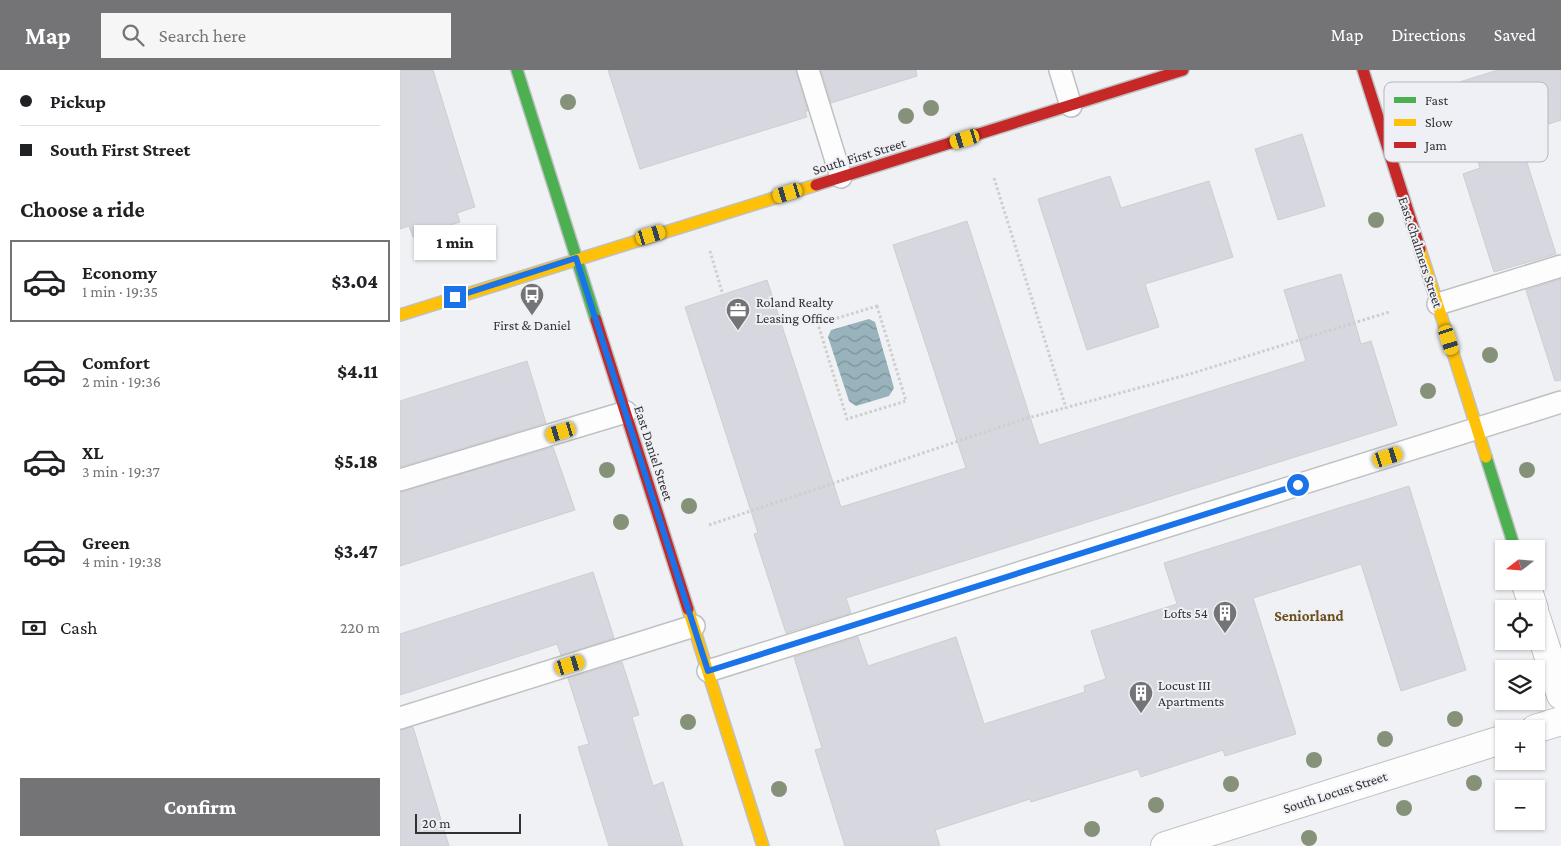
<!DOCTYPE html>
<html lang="en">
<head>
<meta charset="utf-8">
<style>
  :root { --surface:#fff; --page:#f6f6f6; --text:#202124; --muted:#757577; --line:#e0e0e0; --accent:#747477 }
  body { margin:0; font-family:"Crimson Pro",serif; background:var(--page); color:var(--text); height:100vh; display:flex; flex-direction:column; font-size:19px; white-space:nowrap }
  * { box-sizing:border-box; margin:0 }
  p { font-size:16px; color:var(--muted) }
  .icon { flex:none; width:28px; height:28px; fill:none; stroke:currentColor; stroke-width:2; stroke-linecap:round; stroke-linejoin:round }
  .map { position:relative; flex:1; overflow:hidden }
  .drawer { display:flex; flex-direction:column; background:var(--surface); width:400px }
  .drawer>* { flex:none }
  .hud { display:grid; align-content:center; height:110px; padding:0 20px; background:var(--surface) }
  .needle { width:32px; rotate:253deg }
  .buttons { position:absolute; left:1095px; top:470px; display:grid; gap:10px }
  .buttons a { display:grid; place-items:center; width:50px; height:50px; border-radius:0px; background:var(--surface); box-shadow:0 1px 4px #0004; font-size:25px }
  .scale { position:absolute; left:15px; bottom:12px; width:106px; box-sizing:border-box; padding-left:5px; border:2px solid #313133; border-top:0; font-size:14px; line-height:18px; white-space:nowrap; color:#313133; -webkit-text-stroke:4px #eff0f5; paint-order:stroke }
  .end { position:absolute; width:22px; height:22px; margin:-11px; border:6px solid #1a73e8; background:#fff; box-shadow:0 0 0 2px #fff }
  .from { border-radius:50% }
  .bubble { position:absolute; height:35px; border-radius:0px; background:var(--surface); box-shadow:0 1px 4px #0004; font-size:16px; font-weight:800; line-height:35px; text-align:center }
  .car { position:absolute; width:15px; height:30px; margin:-15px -8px; border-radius:6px; box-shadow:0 0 4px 1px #0007; background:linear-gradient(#f5c518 24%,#345 0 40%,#f5c518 0 76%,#345 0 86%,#f5c518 0) }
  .hud b { display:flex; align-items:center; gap:18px; height:48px; font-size:19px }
  .hud b+b { border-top:1px solid var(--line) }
  .hud i { width:12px; height:12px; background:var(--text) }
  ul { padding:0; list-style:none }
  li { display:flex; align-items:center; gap:15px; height:82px; margin:0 10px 8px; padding:0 10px; border:2px solid transparent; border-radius:0px }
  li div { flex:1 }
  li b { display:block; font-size:19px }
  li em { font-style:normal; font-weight:800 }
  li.on { border-color:var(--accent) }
  li>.icon { width:45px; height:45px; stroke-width:1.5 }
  h2 { padding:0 20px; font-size:22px; line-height:60px }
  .pay { display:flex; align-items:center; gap:12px; height:55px; padding:0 20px; font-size:19px }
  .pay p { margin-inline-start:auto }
  .action { display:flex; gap:10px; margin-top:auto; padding:10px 20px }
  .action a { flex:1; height:58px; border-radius:0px; background:var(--accent); color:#fff; font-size:20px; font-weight:800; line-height:58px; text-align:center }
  header { display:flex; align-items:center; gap:30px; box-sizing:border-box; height:70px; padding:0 25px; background:var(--accent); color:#fff }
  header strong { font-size:24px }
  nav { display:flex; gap:28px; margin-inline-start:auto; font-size:18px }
  .search { width:350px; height:45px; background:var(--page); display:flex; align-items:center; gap:12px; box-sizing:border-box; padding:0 18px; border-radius:0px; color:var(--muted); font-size:19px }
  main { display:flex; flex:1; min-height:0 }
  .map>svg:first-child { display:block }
  .water { fill:url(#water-waves) }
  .building { fill:#d7d8df; stroke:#cdced0 }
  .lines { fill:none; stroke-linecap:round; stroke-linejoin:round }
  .lane-casing { stroke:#bfc0c1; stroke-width:24 }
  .street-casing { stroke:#bfc0c1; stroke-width:30 }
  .fast-casing { stroke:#bfc0c1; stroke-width:14 }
  .slow-casing { stroke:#bfc0c1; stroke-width:14 }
  .jam-casing { stroke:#bfc0c1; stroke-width:14 }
  .path { stroke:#cececf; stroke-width:3; stroke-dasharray:2.5 2.5; stroke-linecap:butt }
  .lane { stroke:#fdfdfd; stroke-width:21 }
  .street { stroke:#fdfdfd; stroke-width:28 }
  .fast { stroke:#4caf50; stroke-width:11 }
  .slow { stroke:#ffc107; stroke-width:11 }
  .jam { stroke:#c62828; stroke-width:11 }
  .tree { fill:#869179 }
  .route { stroke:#1a73e8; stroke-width:6 }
  .labels { text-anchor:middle; stroke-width:4; stroke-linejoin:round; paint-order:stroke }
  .street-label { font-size:14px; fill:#313133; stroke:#eff0f5 }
  .poi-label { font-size:14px; fill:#313133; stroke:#eff0f5; text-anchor:start }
  .neighbourhood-label { font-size:15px; font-weight:bold; fill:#6c4e18; stroke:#eff0f5 }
  .key { fill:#eff0f5; stroke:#b6b7bb; stroke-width:1 }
  .key-label { font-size:14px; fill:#313133 }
</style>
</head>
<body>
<header>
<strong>Map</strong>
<div class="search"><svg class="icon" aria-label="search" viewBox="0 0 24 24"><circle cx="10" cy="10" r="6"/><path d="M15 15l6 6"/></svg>Search here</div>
<nav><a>Map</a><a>Directions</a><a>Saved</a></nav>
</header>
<main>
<section class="drawer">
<div class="hud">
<b><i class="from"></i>Pickup</b>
<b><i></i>South First Street</b>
</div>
<h2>Choose a ride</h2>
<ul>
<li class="on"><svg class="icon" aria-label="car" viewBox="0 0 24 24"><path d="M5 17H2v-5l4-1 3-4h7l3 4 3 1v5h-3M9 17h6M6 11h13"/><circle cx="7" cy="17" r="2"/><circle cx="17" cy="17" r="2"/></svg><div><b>Economy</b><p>1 min · 19:35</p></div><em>$3.04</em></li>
<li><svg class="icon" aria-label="car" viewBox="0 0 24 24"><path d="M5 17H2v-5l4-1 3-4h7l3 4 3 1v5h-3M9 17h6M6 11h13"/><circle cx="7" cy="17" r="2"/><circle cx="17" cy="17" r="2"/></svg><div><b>Comfort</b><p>2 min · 19:36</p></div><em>$4.11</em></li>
<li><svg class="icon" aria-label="car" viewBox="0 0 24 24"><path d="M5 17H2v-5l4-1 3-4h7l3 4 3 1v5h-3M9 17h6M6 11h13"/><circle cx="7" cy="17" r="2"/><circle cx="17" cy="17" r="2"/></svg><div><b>XL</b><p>3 min · 19:37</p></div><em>$5.18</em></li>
<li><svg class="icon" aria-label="car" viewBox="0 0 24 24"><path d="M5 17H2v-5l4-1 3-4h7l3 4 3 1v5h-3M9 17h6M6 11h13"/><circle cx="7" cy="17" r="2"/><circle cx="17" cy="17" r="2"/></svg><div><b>Green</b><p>4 min · 19:38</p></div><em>$3.47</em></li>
</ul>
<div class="pay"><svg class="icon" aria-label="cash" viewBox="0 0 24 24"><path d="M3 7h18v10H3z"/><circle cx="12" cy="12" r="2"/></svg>Cash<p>220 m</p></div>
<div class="action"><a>Confirm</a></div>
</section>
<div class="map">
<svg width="1161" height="776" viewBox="0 0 1161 776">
  <defs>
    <pattern id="water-waves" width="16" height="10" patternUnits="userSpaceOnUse" patternTransform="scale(1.25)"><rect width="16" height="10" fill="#98b3bb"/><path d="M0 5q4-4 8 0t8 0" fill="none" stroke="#7d9299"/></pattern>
  </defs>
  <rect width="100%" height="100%" fill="#f0f1f4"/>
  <path class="water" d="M 469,249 L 475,252 L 494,318 L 489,326 L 456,336 L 449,331 L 428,267 L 431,260 Z"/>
  <path class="building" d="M 0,0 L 33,0 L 75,137 L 57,143 L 60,152 L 13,167 L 9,156 L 0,159 Z
    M 208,0 L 396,0 L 408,41 L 405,41 L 407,47 L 240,99 Z
    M 421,0 L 516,0 L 517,6 L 431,33 Z
    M 1098,0 L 1161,0 L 1161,50 L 1118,64 L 1156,184 L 1094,202 L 1063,104 L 1080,98 L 1053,14 Z
    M 902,64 L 925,136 L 878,150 L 855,79 Z
    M 710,106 L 721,138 L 809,111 L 833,187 L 745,214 L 759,257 L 687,280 L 638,129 Z
    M 567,151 L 639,375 L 906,291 L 884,220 L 941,204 L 961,274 L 971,271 L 997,355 L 446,528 L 451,543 L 386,563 L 354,464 L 358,463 L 285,237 L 367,210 L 441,437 L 566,398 L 493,175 Z
    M 1161,209 L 1161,310 L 1155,311 L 1126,220 Z
    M 127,291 L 146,353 L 0,397 L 0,331 Z
    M 153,377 L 175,440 L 0,496 L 0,422 Z
    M 1009,416 L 1066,600 L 1001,621 L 961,494 L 853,528 L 896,664 L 825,686 L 823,680 L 741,707 L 738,699 L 631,732 L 630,729 L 535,760 L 540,776 L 445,776 L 415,680 L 422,678 L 394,587 L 458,567 L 468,596 L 556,567 L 584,654 L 685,622 L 684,616 L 706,609 L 691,561 L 777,534 L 764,493 Z
    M 193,502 L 214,568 L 161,585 L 157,574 L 0,625 L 0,564 Z
    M 222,592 L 239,645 L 232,647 L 253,716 L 263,712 L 283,776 L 209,776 L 178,677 L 189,674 L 168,608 Z
    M 13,657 L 49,776 L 0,776 L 0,660 Z"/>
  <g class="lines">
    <defs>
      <path id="lane" d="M 408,0 L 441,107
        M 660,0 L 671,36
        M 1038,234 L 1161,196
        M 0,410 L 226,342
        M 308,601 L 1161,332
        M 0,648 L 294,556"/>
      <path id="street" d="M 1125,511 L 1134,539
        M 1136,547 L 1161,625
        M 1135,659 L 1161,651
        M 765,776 L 1104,669"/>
      <path id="fast" d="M 117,0 L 196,250
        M 1086,387 L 1115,479"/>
      <path id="slow" d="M 1020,179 L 1086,387
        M 0,245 L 416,115
        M 288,539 L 363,776"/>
      <path id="jam" d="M 963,0 L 1020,179
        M 416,115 L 783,0
        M 196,250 L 288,539"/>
    </defs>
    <use href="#lane" class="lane-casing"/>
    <use href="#street" class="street-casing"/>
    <use href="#fast" class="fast-casing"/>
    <use href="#slow" class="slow-casing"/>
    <use href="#jam" class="jam-casing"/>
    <path class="path" d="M 594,108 L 666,338
      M 310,181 L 323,225
      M 477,236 L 506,331 L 447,349 L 418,254 Z
      M 309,455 L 624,349 L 790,304 L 989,242"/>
    <use href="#lane" class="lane"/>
    <use href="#street" class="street"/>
    <use href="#fast" class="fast"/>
    <use href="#slow" class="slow"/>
    <use href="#jam" class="jam"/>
  </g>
  <g class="tree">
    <circle cx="168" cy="32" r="8"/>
    <circle cx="531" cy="38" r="8"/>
    <circle cx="506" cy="46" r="8"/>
    <circle cx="976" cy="150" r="8"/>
    <circle cx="1090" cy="285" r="8"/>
    <circle cx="1028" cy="321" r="8"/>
    <circle cx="207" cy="400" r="8"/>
    <circle cx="1127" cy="400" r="8"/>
    <circle cx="289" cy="436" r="8"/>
    <circle cx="221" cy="452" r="8"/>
    <circle cx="1055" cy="649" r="8"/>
    <circle cx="288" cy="652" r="8"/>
    <circle cx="985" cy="669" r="8"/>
    <circle cx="914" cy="690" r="8"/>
    <circle cx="1074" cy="713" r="8"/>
    <circle cx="831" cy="714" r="8"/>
    <circle cx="379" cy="719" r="8"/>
    <circle cx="756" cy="735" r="8"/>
    <circle cx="1004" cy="738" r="8"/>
    <circle cx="692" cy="759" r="8"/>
    <circle cx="909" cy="768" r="8"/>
  </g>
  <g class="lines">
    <path class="route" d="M 55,227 L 176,188 L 308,601 L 898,415"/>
  </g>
  <defs>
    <symbol id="bus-pin" viewBox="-11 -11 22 30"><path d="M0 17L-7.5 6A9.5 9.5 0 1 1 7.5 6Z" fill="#747477" stroke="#eff0f5"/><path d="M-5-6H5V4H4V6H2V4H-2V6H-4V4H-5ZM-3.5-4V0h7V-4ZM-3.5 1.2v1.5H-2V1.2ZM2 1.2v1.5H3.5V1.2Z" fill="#fff"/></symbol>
    <symbol id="office-pin" viewBox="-11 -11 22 30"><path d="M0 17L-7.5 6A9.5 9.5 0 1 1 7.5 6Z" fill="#747477" stroke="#eff0f5"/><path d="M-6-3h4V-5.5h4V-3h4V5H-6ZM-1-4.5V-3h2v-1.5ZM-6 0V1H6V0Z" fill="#fff"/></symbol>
    <symbol id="building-pin" viewBox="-11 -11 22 30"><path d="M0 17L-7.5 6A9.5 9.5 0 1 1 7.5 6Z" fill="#747477" stroke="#eff0f5"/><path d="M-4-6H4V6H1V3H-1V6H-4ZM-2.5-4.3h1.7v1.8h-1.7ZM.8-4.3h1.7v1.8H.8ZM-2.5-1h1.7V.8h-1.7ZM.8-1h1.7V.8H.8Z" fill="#fff"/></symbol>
  </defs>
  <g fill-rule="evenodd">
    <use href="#bus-pin" x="118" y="211" width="28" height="38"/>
    <use href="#office-pin" x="324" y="226" width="28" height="38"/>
    <use href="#building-pin" x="811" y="529" width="28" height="38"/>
    <use href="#building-pin" x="727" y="609" width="28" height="38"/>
  </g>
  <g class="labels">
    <g class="street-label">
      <text transform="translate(459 86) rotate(-17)" y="5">South First Street</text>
      <text transform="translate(1021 182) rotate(72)" y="5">East Chalmers Street</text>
      <text transform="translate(254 383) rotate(72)" y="5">East Daniel Street</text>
      <text transform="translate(935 722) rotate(-18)" y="5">South Locust Street</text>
    </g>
    <g class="poi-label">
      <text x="356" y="237">Roland Realty<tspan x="356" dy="16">Leasing Office</tspan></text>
      <text x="132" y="260" text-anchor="middle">First &amp; Daniel</text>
      <text x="808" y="548" text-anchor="end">Lofts 54</text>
      <text x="758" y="620">Locust III<tspan x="758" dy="16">Apartments</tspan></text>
    </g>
    <g class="neighbourhood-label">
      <text x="909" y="551">Seniorland</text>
    </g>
  </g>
  <rect x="984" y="12" width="164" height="80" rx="8" class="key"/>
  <rect x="994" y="27" width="22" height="6" fill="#4caf50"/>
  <rect x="994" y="49" width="22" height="7" fill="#ffc107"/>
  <rect x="994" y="72" width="22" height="6" fill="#c62828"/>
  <g class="key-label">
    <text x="1025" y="35">Fast</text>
    <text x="1025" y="57">Slow</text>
    <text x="1025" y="80">Jam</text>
  </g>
</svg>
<div class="buttons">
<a><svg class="needle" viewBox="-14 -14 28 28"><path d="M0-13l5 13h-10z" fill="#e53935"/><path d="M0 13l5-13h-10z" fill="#757577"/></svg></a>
<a><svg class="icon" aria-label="locate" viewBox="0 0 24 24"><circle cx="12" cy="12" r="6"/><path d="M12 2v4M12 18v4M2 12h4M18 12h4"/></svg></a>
<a><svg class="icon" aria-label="layers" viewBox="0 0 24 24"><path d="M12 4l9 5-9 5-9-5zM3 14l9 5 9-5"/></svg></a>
<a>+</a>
<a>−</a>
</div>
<div class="scale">20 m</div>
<i class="end from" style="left:898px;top:415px"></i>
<i class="end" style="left:55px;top:227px"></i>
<div class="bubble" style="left:14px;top:155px;width:82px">1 min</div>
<i class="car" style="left:565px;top:69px;rotate:253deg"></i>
<i class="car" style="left:388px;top:123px;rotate:253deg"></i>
<i class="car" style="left:251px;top:165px;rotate:73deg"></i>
<i class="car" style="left:1049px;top:270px;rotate:162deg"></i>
<i class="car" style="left:161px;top:362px;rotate:253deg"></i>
<i class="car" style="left:988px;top:387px;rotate:72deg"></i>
<i class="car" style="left:170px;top:595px;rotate:73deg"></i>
</div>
</main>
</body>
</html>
